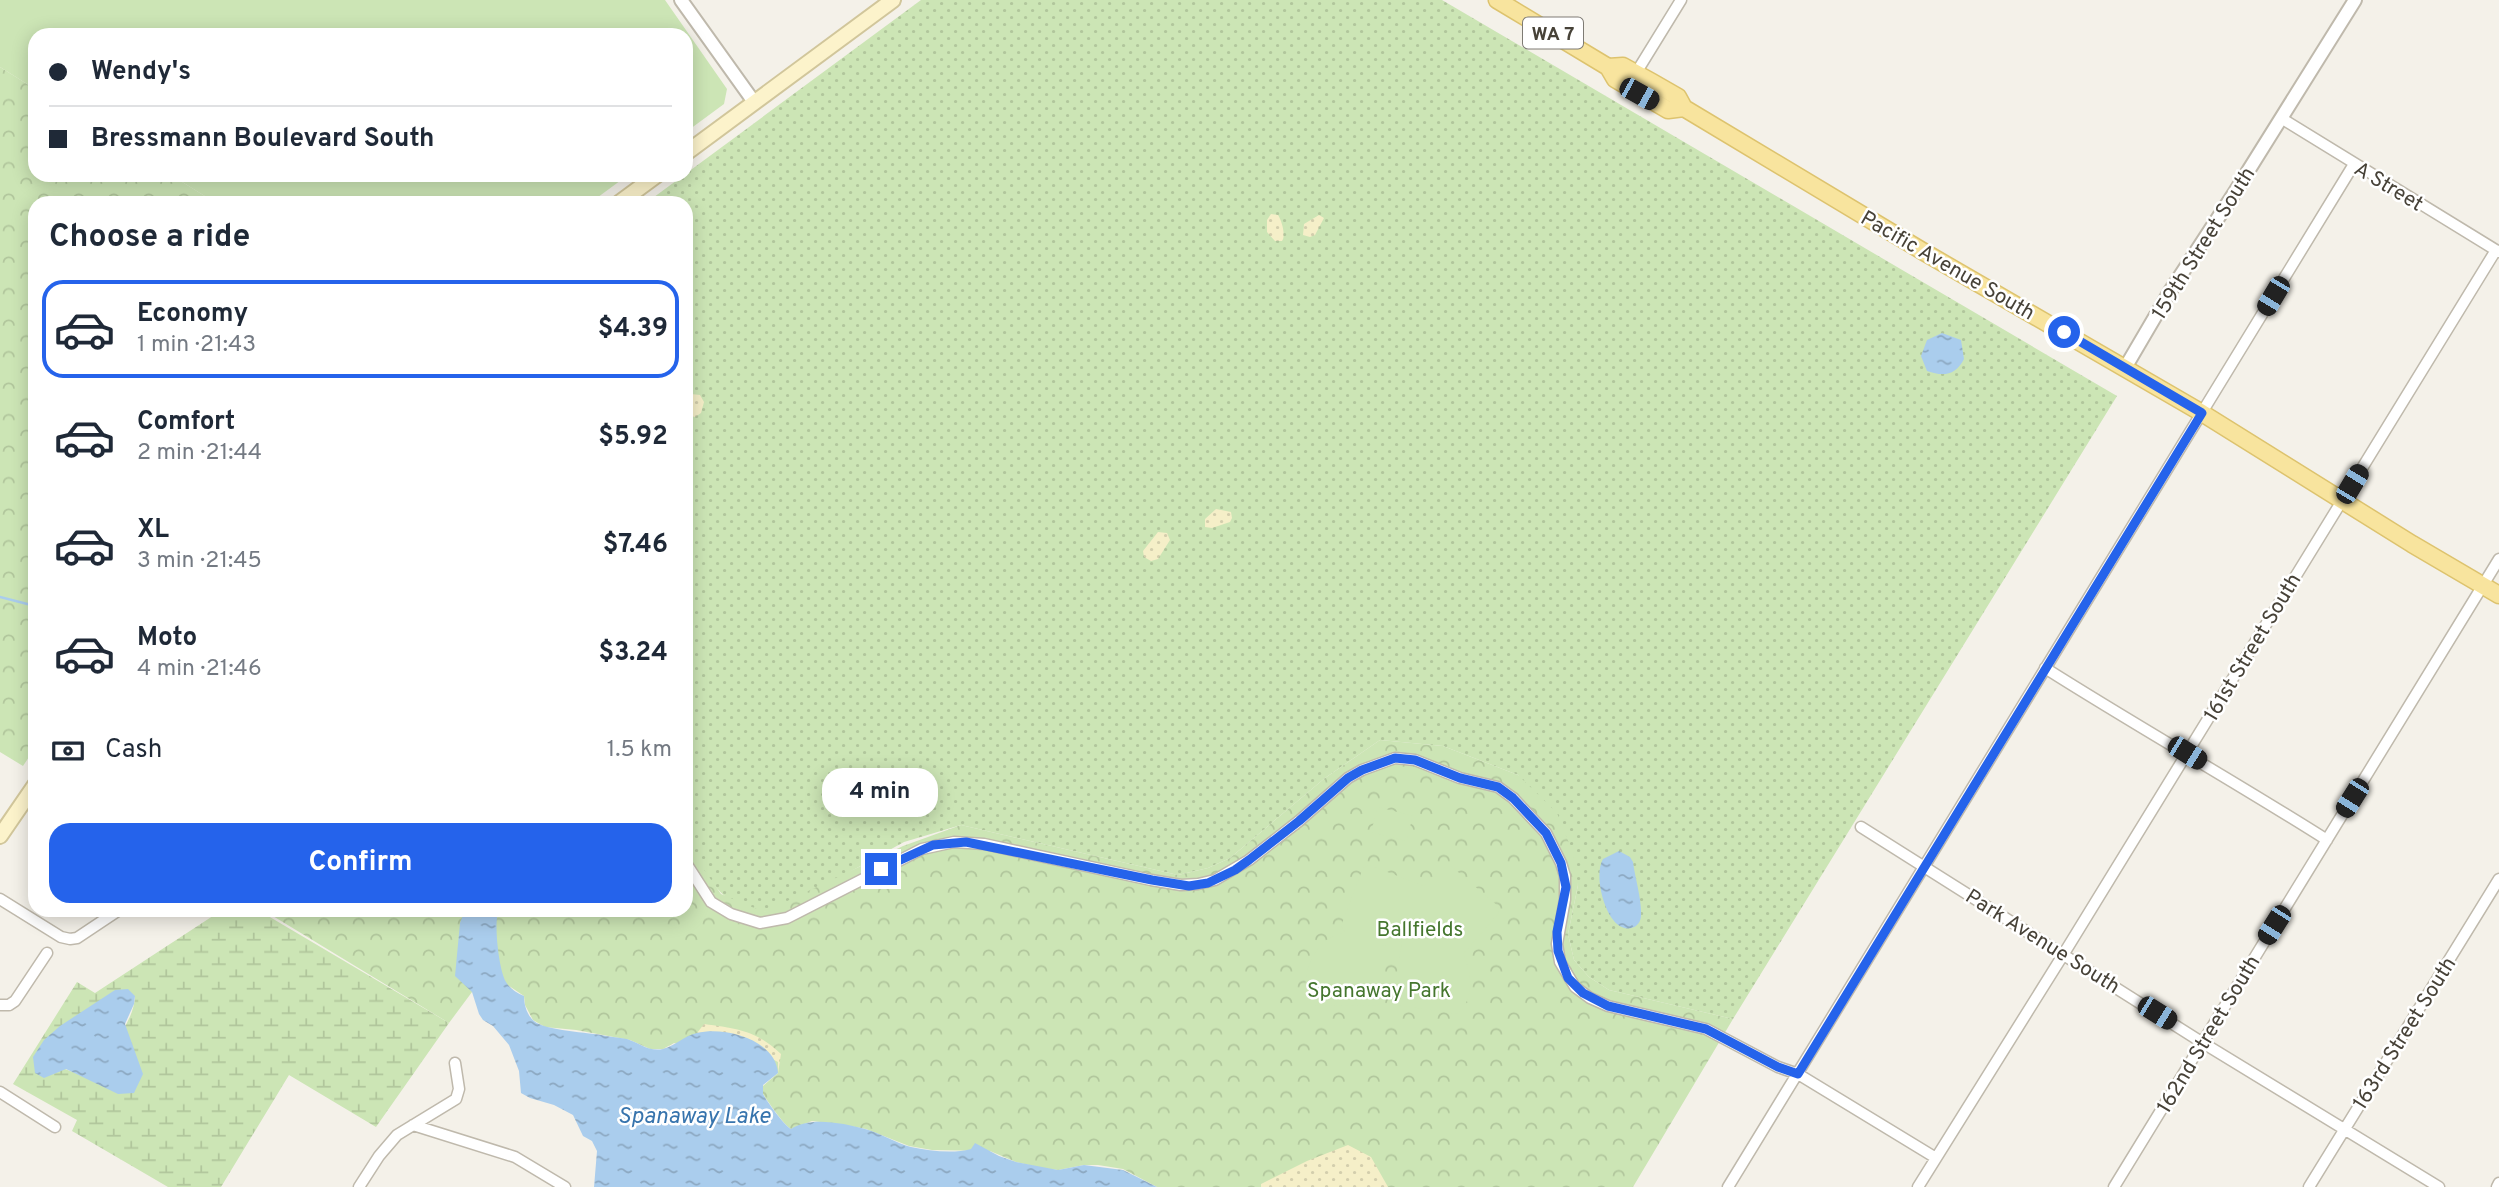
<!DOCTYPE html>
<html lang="en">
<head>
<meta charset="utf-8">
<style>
  :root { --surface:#fff; --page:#f2f2f3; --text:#1f2937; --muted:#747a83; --line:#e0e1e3; --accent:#2563eb }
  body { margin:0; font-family:Overpass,sans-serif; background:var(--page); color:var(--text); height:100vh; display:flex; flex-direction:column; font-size:26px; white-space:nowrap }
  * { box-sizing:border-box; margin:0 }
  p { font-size:23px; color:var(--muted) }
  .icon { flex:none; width:38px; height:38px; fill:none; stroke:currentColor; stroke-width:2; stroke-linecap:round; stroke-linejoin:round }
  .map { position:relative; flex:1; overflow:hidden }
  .drawer { position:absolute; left:28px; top:196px; width:665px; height:721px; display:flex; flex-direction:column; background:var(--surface); border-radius:21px; box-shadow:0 4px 18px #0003 }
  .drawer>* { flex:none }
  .hud { position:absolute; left:28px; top:28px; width:665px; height:154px; border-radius:21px; box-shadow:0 4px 18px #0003; display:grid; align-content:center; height:154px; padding:0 21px; background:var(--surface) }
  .end { position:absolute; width:32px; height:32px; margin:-16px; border:9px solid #2563eb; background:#fff; box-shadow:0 0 0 4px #fff }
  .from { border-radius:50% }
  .bubble { position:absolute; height:49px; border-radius:21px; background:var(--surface); box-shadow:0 4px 18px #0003; font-size:23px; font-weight:700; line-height:49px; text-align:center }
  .car { position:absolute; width:21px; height:42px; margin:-21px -10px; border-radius:9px; box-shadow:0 0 5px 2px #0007; background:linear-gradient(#222 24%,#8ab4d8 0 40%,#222 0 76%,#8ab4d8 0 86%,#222 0) }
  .hud b { display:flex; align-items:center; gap:24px; height:66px; font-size:26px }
  .hud b+b { border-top:2px solid var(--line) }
  .hud i { width:18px; height:18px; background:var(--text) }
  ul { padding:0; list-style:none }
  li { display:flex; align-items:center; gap:21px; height:98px; margin:0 14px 10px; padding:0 7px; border:4px solid transparent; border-radius:21px }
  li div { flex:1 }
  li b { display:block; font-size:26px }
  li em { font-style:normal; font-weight:700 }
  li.active { border-color:var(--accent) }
  li>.icon { width:63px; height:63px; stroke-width:1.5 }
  h2 { padding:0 21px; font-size:32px; line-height:84px }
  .pay { display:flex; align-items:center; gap:18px; height:77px; padding:0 21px; font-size:26px }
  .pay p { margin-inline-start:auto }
  .button { display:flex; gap:14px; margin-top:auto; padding:14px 21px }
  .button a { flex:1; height:80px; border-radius:21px; background:var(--accent); color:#fff; font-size:28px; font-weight:700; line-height:80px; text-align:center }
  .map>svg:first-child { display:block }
  .grass { fill:url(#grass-dots) }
  .forest { fill:url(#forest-crowns) }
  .wetland { fill:url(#wetland-marsh); fill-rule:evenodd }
  .sand { fill:url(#sand-dots) }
  .garden { fill:#cce5b5 }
  .water { fill:url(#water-ripples) }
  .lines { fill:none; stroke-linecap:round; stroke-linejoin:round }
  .stream { stroke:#aacded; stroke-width:2.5 }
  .minor-casing { stroke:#bfb9ac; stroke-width:13 }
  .tertiary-casing { stroke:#bfb9ac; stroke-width:16 }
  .secondary-casing { stroke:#d1c69b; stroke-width:18 }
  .primary-casing { stroke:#ddc36e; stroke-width:19 }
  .minor { stroke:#fff; stroke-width:10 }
  .tertiary { stroke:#fff; stroke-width:12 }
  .secondary { stroke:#fcf3cb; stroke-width:14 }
  .primary { stroke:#f8e49e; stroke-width:16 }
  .route { stroke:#2563eb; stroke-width:9 }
  .labels { text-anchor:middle; stroke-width:5; stroke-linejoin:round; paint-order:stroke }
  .shield { fill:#fff; stroke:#7e7b74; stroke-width:2 }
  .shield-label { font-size:19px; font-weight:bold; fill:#474238 }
  .street-label { font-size:21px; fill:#474238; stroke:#fff }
  .park-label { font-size:21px; fill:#45762e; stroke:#fff }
  .water-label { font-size:23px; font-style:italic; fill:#3774ad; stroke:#fff }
</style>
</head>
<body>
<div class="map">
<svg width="2499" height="1187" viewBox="0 0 2499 1187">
  <defs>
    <pattern id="grass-dots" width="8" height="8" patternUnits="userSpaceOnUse" patternTransform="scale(1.75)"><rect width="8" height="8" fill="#cce5b5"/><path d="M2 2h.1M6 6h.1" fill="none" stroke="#b1c69c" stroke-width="1.8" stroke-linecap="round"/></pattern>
    <pattern id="forest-crowns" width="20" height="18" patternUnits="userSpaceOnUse" patternTransform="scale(1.75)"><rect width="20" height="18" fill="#cce5b5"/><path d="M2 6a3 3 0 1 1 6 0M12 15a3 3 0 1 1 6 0" fill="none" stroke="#b1c69c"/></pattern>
    <pattern id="wetland-marsh" width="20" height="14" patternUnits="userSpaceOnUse" patternTransform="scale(1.75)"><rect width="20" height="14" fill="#cce5b5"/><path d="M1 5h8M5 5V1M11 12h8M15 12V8" fill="none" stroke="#b1c69c"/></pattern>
    <pattern id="sand-dots" width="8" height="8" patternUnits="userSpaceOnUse" patternTransform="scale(1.75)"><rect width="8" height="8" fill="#f5efc8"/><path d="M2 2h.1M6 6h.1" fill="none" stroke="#d3cead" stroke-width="1.8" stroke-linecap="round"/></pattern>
    <pattern id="water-ripples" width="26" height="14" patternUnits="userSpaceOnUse" patternTransform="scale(1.75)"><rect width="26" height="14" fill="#aacded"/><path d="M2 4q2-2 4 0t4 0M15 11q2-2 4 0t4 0" fill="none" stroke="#8ca8c1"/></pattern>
  </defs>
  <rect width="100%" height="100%" fill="#f4f1e9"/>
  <path class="grass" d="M 921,0 L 1442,0 L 2117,396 L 1733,1019 L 1609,990 L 1589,977 L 1574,960 L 1568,934 L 1578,885 L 1518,775 L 1443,746 L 1380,740 L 1325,778 L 1230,858 L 1208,868 L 1178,875 L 961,825 L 904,842 L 786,907 C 779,908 771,912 764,912 C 726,913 703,871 686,844 L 686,203 L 646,203 Z"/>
  <path class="forest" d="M 0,67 L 35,89 L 35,175 L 171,175 L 216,203 L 35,203 L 35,748 L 23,766 L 0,752 Z
    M 1380,740 L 1443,746 L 1518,775 L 1557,813 L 1573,853 L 1578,885 L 1568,934 L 1574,960 L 1589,977 L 1609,990 L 1733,1019 L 1633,1187 L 1157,1187 L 1123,1169 L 1098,1165 L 1084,1165 L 1058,1170 L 1042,1168 L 1016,1162 L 990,1151 L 932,1150 L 909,1146 L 866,1129 L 845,1125 L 812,1121 L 791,1129 C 783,1124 769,1103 763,1094 L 763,1086 L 778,1073 L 674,1043 L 663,1049 L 650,1049 L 630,1040 L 576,1030 L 545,1027 L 533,1020 L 525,1005 L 524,996 L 506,984 L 472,992 L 449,1023 L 263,910 L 686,910 L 686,844 L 721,894 L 764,912 L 903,846 L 961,825 L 1178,875 L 1208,868 L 1230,858 L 1325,778 Z"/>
  <path class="wetland" d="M 222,910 L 258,910 L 449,1023 L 376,1127 L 289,1075 L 221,1187 L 168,1187 L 72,1131 L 77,1120 L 13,1084 L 77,982 L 95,993 ZM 135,996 C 134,1025 104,1055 88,1078 L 65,1069 Z"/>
  <path class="sand" d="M 1271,214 L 1278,215 C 1282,221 1286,236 1282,241 L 1275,241 L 1267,232 L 1267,220 Z
    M 1319,215 L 1324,218 L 1315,235 L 1310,237 L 1303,235 L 1304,224 Z
    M 691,394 L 700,395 L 704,402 L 701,413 L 695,417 L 691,416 L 686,399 Z
    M 1216,509 L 1231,512 L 1232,518 L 1230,522 L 1212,528 L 1205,527 L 1205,519 Z
    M 1158,532 L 1167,533 L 1170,540 L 1158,559 L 1151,561 L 1144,557 L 1143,551 Z
    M 704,1024 C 739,1029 755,1030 781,1054 L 778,1073 L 778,1062 L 721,1032 L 697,1033 Z
    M 1348,1145 L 1371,1157 L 1388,1187 L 1261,1187 L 1261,1184 L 1307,1161 Z"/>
  <path class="garden" d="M 0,0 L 665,0 L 727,89 L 724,104 L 686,132 L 686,35 L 35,35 L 35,89 L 0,67 Z
    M 171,175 L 628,175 L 590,203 L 216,203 Z
    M 1378,807 L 1413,816 L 1406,841 L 1371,832 Z
    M 1369,865 L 1424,886 L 1443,868 L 1451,866 L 1498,906 L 1499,913 L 1463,954 C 1472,974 1475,997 1458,1014 L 1397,1005 L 1393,999 L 1402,941 L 1382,946 L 1382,1001 L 1377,1006 L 1313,1005 C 1298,988 1308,956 1324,942 C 1331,937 1337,935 1345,932 L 1341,926 L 1363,868 Z"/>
  <path class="water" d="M 1942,333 L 1961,340 L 1964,359 C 1956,375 1944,377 1927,371 L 1921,356 L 1927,340 Z
    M 1619,851 L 1630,857 L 1633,862 C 1635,878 1642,900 1641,916 C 1640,929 1626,932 1617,924 C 1603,912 1594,874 1603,859 Z
    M 465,910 L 499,910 C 493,921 499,971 506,982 C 510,989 517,993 524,996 C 524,1005 527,1015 534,1021 C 545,1031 589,1032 606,1036 C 613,1037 621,1038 627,1039 C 639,1043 649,1052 663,1049 C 675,1046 685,1035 697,1033 C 725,1026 776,1040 778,1073 L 763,1085 L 763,1094 C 768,1103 783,1124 791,1129 C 809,1116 844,1123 865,1129 C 881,1133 895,1143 911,1147 C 930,1151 953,1154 971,1149 L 975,1143 L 999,1156 L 1016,1162 L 1058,1170 L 1084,1165 L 1123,1170 L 1157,1187 L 594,1187 L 597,1151 L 592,1141 L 583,1136 L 573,1115 L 554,1105 L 530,1098 L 521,1093 L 519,1071 L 509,1045 L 493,1026 L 483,1020 L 479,1014 L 472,992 L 455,976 L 460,923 Z
    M 128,989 L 135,996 L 134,1004 L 125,1024 L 143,1074 L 134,1093 L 118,1094 L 66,1069 L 44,1078 L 35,1073 L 33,1057 L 44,1040 L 60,1026 L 115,990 Z"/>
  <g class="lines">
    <path class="stream" d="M 0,597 L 35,606"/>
    <defs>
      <path id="minor" d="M 1636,73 L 1681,0
        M 2281,118 L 2499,252
        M 2045,668 C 2138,727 2234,781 2327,840
        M 1861,827 L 2203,1043 L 2439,1187
        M 686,863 L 711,902 L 731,914 L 760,923 L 787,918 L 922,849 L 954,842 L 984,844 L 1151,880 L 1181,885 L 1198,884 L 1215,880 L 1249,860 L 1299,821 L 1348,778 L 1362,770 L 1395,758 L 1415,760 L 1460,778 L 1498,787 L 1513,798 L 1546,833 L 1561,863 L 1565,876 L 1565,899 L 1557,944 L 1560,962 L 1575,987 L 1590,998 L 1608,1006 L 1706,1029 L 1778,1067 L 1798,1074 L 1936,1158
        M 0,899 L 61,937 L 70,939 L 77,938 L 119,910
        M 0,1005 L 9,1005 L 15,1001 L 47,953
        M 0,1092 L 55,1127
        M 413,1125 L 515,1157 L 565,1187
        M 359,1187 L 379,1156 L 397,1135 L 456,1099 L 459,1089 L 455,1063
        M 1728,1187 L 2354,164
        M 1918,1187 L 2063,955 L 2496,250
        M 2114,1187 L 2499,559
        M 2309,1187 L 2499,879
        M 2497,1187 L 2499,1183"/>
      <path id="tertiary" d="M 681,0 L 754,102
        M 2125,368 L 2169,293 L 2235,192 L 2355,0"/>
      <path id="secondary" d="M 686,153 L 893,0
        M 619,203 L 657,175
        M 0,836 L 35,785"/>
      <path id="primary" d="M 1497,0 L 1608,67 L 1623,66 L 1652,82 L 1678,97 L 1684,108 L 1924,252 L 2202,413 L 2412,544 L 2499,595
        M 1608,67 L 1615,79 L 1668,110 L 1684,108"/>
    </defs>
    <use href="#minor" class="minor-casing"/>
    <use href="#tertiary" class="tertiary-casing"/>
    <use href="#secondary" class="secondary-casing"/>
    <use href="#primary" class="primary-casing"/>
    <use href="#minor" class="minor"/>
    <use href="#tertiary" class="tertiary"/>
    <use href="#secondary" class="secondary"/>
    <use href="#primary" class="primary"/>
  </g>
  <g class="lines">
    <path class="route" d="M 881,869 L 933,845 L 966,842 L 1152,880 L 1189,886 L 1208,883 L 1235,870 L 1249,860 L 1299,821 L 1348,778 L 1362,770 L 1395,758 L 1415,760 L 1460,778 L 1498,787 L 1513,798 L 1546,833 L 1561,863 L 1566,887 L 1557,932 L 1558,951 L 1568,978 L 1583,993 L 1608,1006 L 1706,1029 L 1778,1067 L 1798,1074 L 2202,413 L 2064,332"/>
  </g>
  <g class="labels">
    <rect class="shield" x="1523" y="17.5" width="60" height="31" rx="5"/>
    <g class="shield-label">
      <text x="1553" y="40">WA 7</text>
    </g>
    <g class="street-label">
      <text transform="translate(2389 186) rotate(31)" y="7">A Street</text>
      <text transform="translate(2203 243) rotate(-58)" y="7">159th Street South</text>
      <text transform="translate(1948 265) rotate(30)" y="7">Pacific Avenue South</text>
      <text transform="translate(2252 647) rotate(-59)" y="7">161st Street South</text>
      <text transform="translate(2043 941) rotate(32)" y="7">Park Avenue South</text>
      <text transform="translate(2404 1033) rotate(-58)" y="7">163rd Street South</text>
      <text transform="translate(2208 1034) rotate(-59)" y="7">162nd Street South</text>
    </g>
    <g class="park-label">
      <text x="1420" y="936">Ballfields</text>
      <text x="1379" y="997">Spanaway Park</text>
    </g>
    <g class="water-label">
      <text x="694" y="1123">Spanaway Lake</text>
    </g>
  </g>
</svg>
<i class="end from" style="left:2064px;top:332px"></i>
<i class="end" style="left:881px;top:869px"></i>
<div class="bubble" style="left:822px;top:768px;width:116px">4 min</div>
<i class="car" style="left:1639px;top:94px;rotate:119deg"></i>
<i class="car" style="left:2273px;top:296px;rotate:211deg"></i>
<i class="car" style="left:2352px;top:484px;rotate:31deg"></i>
<i class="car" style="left:2187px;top:753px;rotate:122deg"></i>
<i class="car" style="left:2352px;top:798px;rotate:212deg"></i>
<i class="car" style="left:2274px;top:925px;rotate:212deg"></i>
<i class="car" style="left:2157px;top:1013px;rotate:122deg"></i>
<div class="hud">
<b><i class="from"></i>Wendy's</b>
<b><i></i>Bressmann Boulevard South</b>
</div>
<section class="drawer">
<h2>Choose a ride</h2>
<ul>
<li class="active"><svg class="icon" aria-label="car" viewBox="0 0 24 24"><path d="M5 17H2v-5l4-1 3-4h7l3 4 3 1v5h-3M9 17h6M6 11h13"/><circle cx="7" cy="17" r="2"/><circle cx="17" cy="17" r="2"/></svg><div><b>Economy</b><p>1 min · 21:43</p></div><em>$4.39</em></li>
<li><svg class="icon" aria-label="car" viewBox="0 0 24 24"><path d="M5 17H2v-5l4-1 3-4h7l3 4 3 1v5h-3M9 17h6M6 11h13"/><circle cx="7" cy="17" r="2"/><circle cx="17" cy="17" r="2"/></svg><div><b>Comfort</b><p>2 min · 21:44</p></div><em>$5.92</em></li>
<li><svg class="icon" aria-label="car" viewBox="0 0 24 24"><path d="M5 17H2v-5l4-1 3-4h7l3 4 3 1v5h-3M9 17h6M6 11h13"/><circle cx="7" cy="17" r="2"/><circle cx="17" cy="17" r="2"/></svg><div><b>XL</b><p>3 min · 21:45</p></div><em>$7.46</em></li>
<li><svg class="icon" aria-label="car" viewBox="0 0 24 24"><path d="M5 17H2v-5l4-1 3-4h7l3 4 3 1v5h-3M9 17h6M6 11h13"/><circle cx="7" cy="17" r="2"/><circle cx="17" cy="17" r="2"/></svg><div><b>Moto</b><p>4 min · 21:46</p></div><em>$3.24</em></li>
</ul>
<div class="pay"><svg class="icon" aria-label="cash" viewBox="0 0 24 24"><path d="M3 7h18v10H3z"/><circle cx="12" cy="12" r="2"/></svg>Cash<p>1.5 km</p></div>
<div class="button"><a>Confirm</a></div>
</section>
</div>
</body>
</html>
